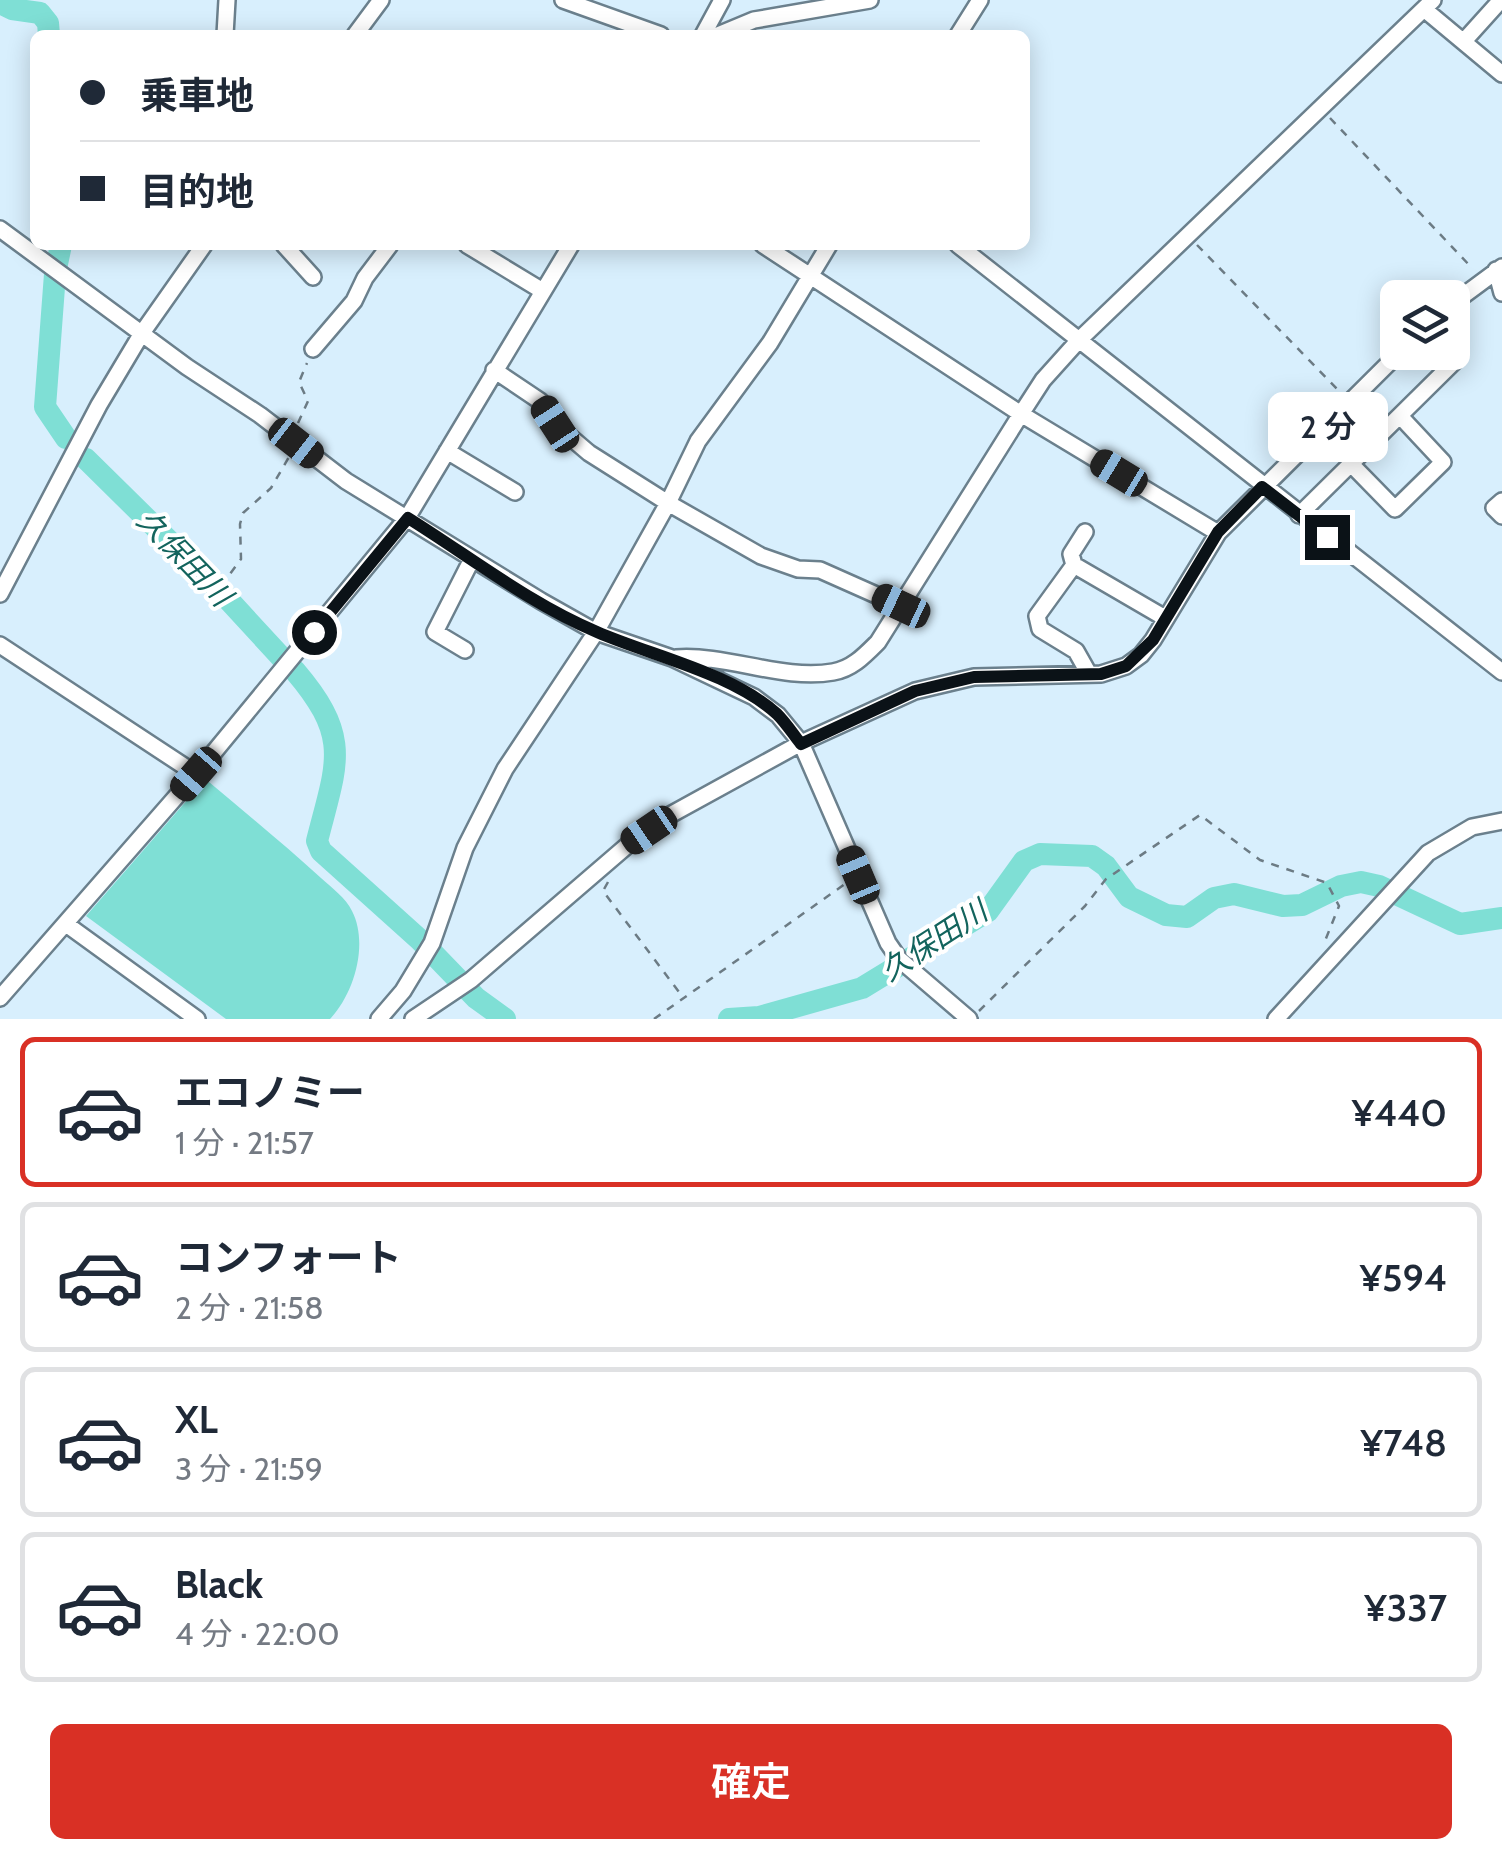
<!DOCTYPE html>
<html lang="ja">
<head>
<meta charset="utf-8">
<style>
  :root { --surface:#fff; --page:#f2f2f3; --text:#1f2937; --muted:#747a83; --line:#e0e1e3; --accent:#d93025 }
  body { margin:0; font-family:Cabin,"Noto Sans JP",sans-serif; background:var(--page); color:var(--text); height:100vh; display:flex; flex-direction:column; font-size:38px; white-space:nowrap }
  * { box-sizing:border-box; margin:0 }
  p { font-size:32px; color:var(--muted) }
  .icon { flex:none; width:55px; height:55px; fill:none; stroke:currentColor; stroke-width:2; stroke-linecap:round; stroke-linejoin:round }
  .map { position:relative; height:1019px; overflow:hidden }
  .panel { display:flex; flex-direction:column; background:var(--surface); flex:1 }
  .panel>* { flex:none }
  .top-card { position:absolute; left:30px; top:30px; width:1000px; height:220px; border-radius:15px; box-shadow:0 5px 25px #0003; display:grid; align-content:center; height:220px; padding:0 50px; background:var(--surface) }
  .buttons { position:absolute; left:1380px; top:280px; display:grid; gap:20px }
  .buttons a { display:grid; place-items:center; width:90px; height:90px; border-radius:15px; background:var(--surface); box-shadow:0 5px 25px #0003; font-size:50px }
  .end { position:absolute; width:45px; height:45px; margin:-22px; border:12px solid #0b1217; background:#fff; box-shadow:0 0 0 5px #fff }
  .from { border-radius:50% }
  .bubble { position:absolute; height:70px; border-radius:15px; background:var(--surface); box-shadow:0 5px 25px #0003; font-size:32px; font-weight:600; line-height:70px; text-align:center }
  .car { position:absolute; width:30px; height:60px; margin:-30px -15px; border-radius:12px; box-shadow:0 0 8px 2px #0007; background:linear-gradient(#222 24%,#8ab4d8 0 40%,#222 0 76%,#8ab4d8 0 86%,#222 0) }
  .top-card b { display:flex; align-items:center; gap:35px; height:95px; font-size:38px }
  .top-card b+b { border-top:2px solid var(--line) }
  .top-card i { width:25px; height:25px; background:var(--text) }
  ul { padding:18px 0 0; list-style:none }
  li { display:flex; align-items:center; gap:30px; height:150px; margin:0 20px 15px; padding:0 30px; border:5px solid var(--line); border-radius:15px }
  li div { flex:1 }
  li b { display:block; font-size:38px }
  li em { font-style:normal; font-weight:600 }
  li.active { border-color:var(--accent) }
  li>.icon { width:90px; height:90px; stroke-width:1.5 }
  .primary-button { display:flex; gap:20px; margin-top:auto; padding:20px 50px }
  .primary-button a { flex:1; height:115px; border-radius:15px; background:var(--accent); color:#fff; font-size:40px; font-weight:600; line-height:115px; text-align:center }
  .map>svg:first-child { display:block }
  .water { fill:#7fdfd5 }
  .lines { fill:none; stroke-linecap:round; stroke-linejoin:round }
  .river { stroke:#7fdfd5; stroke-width:22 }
  .minor-casing { stroke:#6b808d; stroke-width:20 }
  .path { stroke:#6c7b84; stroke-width:2.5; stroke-dasharray:8 8; stroke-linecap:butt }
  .minor { stroke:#fff; stroke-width:15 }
  .route { stroke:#0b1217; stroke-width:12 }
  .labels { text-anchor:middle; stroke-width:8; stroke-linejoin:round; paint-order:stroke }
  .water-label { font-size:30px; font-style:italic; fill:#13645d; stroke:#fff }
</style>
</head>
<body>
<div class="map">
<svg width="1502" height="1019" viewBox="0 0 1502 1019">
  <rect width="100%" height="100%" fill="#d8effd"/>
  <path class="water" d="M 209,782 C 247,814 285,845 321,878 C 332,888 346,898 352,911 C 369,944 354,994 330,1019 L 226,1019 L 86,916 L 202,783 Z"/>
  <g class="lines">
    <path class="river" d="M 0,3 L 12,9 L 40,13 L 48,23 L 49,35
      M 57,264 L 61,245
      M 55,274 L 45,407 L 66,438
      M 86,459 L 224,595 L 281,657
      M 295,671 C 352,738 337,762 317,841 L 321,851 L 420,940 L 476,998 L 505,1019
      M 729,1019 L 759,1017 L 862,988 L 988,911 L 1024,861 L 1040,854 L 1092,856 L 1106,866 L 1129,897 L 1166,915 L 1187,917 L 1214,898 L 1234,894 L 1283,906 L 1302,905 L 1341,886 L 1361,882 L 1379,886 L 1460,924 L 1502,918"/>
    <defs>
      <path id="minor" d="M 563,0 L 661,35
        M 1424,9 L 1502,74
        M 225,35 L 227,0
        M 355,35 L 381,0
        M 703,35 L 722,0
        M 718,35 L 754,20 L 870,0
        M 958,35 L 980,0
        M 1464,41 L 1501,0
        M 0,229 L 187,367 L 260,415 L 346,481 L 541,601 L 596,632 L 672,658 L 754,697 L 778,715 L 801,743 L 888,943 L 899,959 L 969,1019
        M 284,245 L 313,277
        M 467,245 L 541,290
        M 763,245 L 1021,414 L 1218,533
        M 958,245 L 1502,672
        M 1496,270 L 1502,293
        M 1452,304 L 1502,267
        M 313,349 L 354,301 L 365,278 L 390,245
        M 494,370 L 540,401 L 555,424 L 589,453 L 668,503 L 761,556 L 798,569 L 820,570 L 901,606
        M 447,451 L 515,492
        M 1351,464 L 1395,509 L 1443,462 L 1400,416
        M 1502,501 L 1494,508 L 1502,516
        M 1299,515 L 1454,362 L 1445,352
        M 1085,532 L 1071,554 L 1074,565 L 1165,618
        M 1074,565 L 1037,616 L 1040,629 L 1076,651 L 1089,674
        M 0,594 L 99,405 L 142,333 L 204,245
        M 0,645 L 196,774
        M 465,650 L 435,632 L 472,559
        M 676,658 C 727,654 783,681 833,672 C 852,669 865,655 878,642 L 1021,414 L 1043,380 L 1079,340 L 1433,0
        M 66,924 L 197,1019
        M 0,998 L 196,774 L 407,518 L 571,245
        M 379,1019 L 403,991 L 432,943 L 465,848 L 505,769 L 596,632 L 668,503 L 698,441 L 770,343 L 829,245
        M 413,1019 L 471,980 L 629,844 L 670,815 L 801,743 L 915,691 L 974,677 L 1101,674 L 1126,666 L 1141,655 L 1153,640 L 1218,533 L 1400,352
        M 1276,1019 L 1428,853 L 1472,827 L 1502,821"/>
    </defs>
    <use href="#minor" class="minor-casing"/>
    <path class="path" d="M 1330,118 L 1472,268
      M 1197,245 L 1341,393
      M 298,423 L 308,401 L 299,382 L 307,363
      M 221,586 L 241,559 L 240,524 L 243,513 L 271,488 L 289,457
      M 608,882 L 603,891 L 682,996
      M 979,1011 L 1085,906 L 1106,879 L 1200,815 L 1260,860 L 1327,883 L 1339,906 L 1325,941
      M 654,1019 L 845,884"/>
    <use href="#minor" class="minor"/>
  </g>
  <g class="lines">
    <path class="route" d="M 314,632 L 408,518 C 469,556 530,604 597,632 C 652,656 732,673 777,714 C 786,723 793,734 801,744 L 915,691 L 974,677 L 1101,674 L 1126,666 L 1153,640 L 1218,532 L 1262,487 L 1327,537"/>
  </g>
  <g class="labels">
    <g class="water-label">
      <text transform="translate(184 558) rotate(46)" y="10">久保田川</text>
      <text transform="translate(934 941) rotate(-33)" y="10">久保田川</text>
    </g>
  </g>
</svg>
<div class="buttons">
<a><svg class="icon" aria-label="layers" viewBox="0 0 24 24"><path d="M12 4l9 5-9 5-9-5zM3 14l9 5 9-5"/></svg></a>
</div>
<i class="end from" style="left:314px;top:632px"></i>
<i class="end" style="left:1327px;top:537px"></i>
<div class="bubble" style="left:1268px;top:392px;width:120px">2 分</div>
<i class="car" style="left:555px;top:424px;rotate:327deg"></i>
<i class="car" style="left:296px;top:443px;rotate:128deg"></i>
<i class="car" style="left:1119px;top:473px;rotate:301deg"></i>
<i class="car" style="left:901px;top:606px;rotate:295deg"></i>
<i class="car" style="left:196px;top:774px;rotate:221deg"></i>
<i class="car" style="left:649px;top:830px;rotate:236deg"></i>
<i class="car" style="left:858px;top:875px;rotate:337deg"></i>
<div class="top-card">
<b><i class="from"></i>乗車地</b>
<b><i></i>目的地</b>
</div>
</div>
<section class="panel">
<ul>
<li class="active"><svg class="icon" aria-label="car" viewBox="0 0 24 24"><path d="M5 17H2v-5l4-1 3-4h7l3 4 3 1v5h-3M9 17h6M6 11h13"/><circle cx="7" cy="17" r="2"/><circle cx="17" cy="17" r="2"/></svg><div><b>エコノミー</b><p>1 分 · 21:57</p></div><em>¥440</em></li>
<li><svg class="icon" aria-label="car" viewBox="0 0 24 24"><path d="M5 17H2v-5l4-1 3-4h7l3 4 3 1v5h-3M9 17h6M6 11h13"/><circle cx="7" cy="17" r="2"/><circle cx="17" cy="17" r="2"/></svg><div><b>コンフォート</b><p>2 分 · 21:58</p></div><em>¥594</em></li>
<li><svg class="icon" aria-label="car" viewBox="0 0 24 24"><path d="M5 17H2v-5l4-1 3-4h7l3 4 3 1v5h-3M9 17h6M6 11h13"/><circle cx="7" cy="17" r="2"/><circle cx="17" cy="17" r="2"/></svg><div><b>XL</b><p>3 分 · 21:59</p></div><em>¥748</em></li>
<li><svg class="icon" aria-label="car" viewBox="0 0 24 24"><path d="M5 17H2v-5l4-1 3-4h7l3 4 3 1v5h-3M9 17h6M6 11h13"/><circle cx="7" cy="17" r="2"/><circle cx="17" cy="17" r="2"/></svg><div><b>Black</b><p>4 分 · 22:00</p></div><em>¥337</em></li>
</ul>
<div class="primary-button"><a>確定</a></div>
</section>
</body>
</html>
